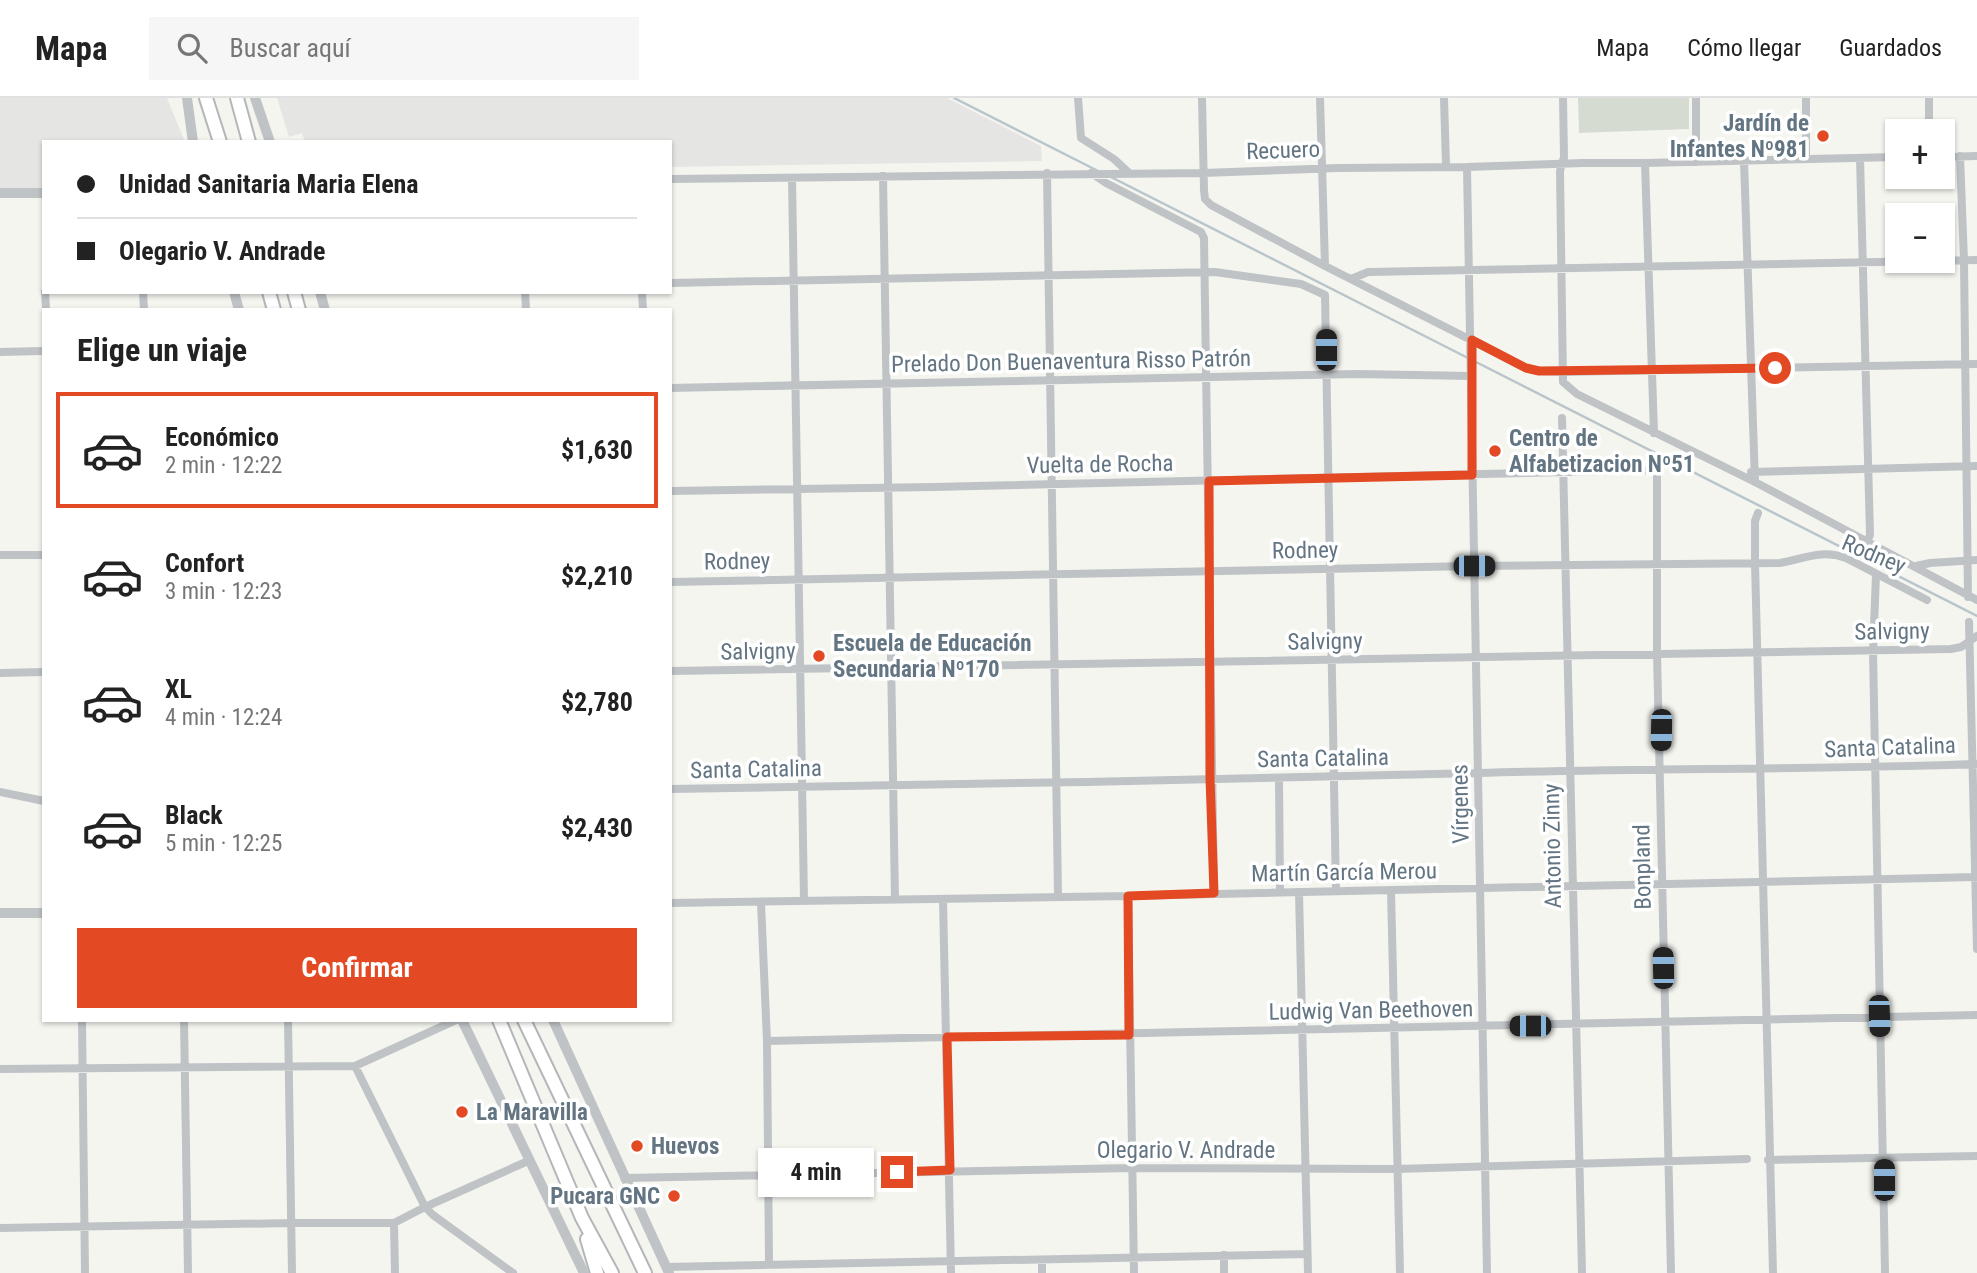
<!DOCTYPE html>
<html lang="es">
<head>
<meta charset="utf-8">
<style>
  :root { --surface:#fff; --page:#f6f6f6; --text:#222; --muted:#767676; --line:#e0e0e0; --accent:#e34922 }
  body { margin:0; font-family:"Roboto Condensed",sans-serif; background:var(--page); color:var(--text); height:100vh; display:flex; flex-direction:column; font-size:26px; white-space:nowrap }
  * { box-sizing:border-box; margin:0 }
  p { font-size:23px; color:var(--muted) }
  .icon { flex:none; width:38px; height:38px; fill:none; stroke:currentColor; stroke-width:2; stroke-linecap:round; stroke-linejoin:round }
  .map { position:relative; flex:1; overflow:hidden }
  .side { position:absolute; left:42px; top:210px; width:630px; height:714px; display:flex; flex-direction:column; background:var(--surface); border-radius:0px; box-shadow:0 2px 5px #0004 }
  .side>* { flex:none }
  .banner { position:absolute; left:42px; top:42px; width:630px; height:154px; border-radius:0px; box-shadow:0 2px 5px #0004; display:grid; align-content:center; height:154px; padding:0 35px; background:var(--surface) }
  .tools { position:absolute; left:1885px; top:21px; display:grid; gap:14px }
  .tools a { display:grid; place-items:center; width:70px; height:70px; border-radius:0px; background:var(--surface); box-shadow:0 2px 5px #0004; font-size:35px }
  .end { position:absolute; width:32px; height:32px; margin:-16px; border:9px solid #e34922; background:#fff; box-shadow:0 0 0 4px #fff }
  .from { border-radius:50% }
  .bubble { position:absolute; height:49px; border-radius:0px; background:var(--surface); box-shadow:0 2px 5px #0004; font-size:23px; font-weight:700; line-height:49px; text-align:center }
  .car { position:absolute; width:21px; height:42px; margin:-21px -10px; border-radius:9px; box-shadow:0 0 5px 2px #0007; background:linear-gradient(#222 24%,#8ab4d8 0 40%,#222 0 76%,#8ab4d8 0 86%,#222 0) }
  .banner b { display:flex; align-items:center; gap:24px; height:66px; font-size:26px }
  .banner b+b { border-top:2px solid var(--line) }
  .banner i { width:18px; height:18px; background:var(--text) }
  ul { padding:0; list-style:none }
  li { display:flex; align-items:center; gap:21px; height:116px; margin:0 14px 10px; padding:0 21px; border:4px solid transparent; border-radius:0px }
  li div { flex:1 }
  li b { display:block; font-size:26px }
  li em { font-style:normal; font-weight:700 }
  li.current { border-color:var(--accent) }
  li>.icon { width:63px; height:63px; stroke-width:1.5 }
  h2 { padding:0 35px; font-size:32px; line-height:84px }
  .action { display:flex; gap:14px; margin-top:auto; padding:14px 35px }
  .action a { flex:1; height:80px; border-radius:0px; background:var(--accent); color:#fff; font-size:28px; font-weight:700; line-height:80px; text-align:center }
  header { display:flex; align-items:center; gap:42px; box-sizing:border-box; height:98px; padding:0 35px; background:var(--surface); border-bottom:2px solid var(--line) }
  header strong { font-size:33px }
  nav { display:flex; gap:38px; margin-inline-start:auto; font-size:24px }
  .search { width:490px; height:63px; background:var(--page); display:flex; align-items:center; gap:18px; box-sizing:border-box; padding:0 24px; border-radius:0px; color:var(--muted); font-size:26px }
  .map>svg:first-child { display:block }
  .built { fill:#e5e6e4 }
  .green { fill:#d6dbd2 }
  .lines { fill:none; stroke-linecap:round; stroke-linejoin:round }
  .stream { stroke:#b9c5ca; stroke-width:2.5 }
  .trunk-casing { stroke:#b4b7ba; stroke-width:16 }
  .minor { stroke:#bfc3c6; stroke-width:8 }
  .tertiary { stroke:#bfc3c6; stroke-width:10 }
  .trunk { stroke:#fff; stroke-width:12 }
  .route { stroke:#e34922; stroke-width:9 }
  .poi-dot { fill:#e34922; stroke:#fff; stroke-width:2.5 }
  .labels { text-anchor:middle; stroke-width:7; stroke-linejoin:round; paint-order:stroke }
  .poi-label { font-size:23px; font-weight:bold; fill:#637582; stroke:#fff; text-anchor:start }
  .street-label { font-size:23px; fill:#637582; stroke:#fff }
</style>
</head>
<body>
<header>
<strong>Mapa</strong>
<div class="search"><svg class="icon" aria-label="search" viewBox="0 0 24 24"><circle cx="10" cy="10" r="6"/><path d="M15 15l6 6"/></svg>Buscar aquí</div>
<nav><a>Mapa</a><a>Cómo llegar</a><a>Guardados</a></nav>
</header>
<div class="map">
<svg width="1977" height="1175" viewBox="0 0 1977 1175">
  <rect width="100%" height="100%" fill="#f5f5f0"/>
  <path class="built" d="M 0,0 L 167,0 L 185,44 L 44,44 L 44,93 L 0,94 Z
    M 277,0 L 947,0 L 1041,48 L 1042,63 L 670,69 L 670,44 L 305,44 L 302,35 L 289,39 Z"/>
  <path class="green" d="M 1578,0 L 1689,0 L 1689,31 L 1579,35 Z"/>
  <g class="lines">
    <path class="stream" d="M 954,0 L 1100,74
      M 1109,78 L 1468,260
      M 1474,263 L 1977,518"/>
    <defs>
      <path id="trunk" d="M 206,0 L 220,44
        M 237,0 L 249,44
        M 269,194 L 274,212
        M 294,194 L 299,212
        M 499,922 L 582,1120 L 612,1175
        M 524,922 L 645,1175
        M 587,1141 L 597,1175"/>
    </defs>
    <use href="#trunk" class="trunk-casing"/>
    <path class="minor" d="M 1078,0 L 1081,40 L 1114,61 L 1128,74
      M 1202,0 L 1204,92 L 1205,101 L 1211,107 L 1325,168 L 1526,270 L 1539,273 L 1562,274 L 1977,266
      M 1320,0 L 1325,168
      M 1444,0 L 1446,68
      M 1563,0 L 1564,59 L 1560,73 L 1563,284 L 1577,296 L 1755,384 L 1977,502
      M 1696,0 L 1696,64
      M 1929,33 L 1929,0
      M 1960,58 L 1964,163 L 1968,499
      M 1942,59 L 1977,58
      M 1860,60 L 1870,437 L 1867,444
      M 1806,61 L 1806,0
      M 1744,63 L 1755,384
      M 1645,65 L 1654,335
      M 1467,69 L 1487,1175
      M 1047,75 L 1058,799
      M 1091,75 L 1106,85 L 1201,134 L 1204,140 L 1214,795
      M 883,78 L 895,801
      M 792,80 L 804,802
      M 670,81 L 1203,75 L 1338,70 L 1467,69 L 1583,65 L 1645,65 L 1897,59
      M 1351,181 L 1368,174 L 1977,162
      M 670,185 L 1215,174 L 1301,186 L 1325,197 L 1336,793
      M 45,194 L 46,212
      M 143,194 L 144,212
      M 525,194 L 526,212
      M 642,194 L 643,212
      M 0,254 L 44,253
      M 670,290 L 1357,276 L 1472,278
      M 1562,320 L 1582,1175
      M 1657,363 L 1657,555 L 1671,1175
      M 1751,374 L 1977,368
      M 670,393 L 934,389 L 1656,372
      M 1758,415 L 1755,423 L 1755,465 L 1773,1175
      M 0,457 L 44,457
      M 1916,468 L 1930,465 L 1977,462
      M 1876,477 L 1873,553 L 1885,1175
      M 670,484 L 1474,468 L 1780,465 C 1804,461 1821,451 1846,460 L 1927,502
      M 1969,524 L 1977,851
      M 670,573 L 1951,551 L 1961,549 L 1977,538
      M 0,575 L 44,574
      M 1279,680 L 1280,794
      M 670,691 C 939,687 1209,682 1478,675 C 1644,670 1811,672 1977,666
      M 0,694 L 44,703
      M 1391,792 L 1400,1175
      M 1299,794 L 1308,1175
      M 1128,798 L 1134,1175
      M 943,801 L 951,1175
      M 670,805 L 1128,798 L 1977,779
      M 761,805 L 767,943 L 769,1166
      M 82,922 L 85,1175
      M 184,922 L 188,1175
      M 288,922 L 292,1175
      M 767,943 L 1977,917
      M 355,968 L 425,1109 L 433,1117 L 513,1175
      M 0,971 L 355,968 L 456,922
      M 1768,1062 L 1977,1058
      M 624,1080 L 1132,1070 L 1396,1071 L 1747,1061
      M 394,1125 L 395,1175
      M 0,1130 L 292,1125 L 394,1125 L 425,1109 L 528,1063
      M 1224,1157 L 1224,1175
      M 666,1169 L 1307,1156
      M 1042,1175 L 1042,1162"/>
    <path class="tertiary" d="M 187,0 L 193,44
      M 255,0 L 270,44
      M 0,95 L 44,95
      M 234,194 L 239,212
      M 320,194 L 325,212
      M 0,815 L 44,815
      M 462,922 L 584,1175
      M 553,922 L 669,1175"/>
    <use href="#trunk" class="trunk"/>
  </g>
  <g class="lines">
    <path class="route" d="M 897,1074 L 950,1072 L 947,939 L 1129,937 L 1128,798 L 1214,795 L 1210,680 L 1209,383 L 1472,377 L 1472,242 L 1526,270 L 1539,273 L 1775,270"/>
  </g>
  <g class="poi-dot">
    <circle cx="1823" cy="38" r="7"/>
    <circle cx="1495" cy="353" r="7"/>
    <circle cx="819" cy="558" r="7"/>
    <circle cx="462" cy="1014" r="7"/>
    <circle cx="637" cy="1048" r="7"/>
    <circle cx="674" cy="1098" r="7"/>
  </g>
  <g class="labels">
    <g class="poi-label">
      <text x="1809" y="33" text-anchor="end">Jardín de<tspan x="1809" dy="26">Infantes Nº981</tspan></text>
      <text x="1509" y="348">Centro de<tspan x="1509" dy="26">Alfabetizacion Nº51</tspan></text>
      <text x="833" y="553">Escuela de Educación<tspan x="833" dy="26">Secundaria Nº170</tspan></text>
      <text x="476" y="1022">La Maravilla</text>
      <text x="651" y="1056">Huevos</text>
      <text x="660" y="1106" text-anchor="end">Pucara GNC</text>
    </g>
    <g class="street-label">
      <text transform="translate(1283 52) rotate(-2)" y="8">Recuero</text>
      <text transform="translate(1071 263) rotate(-1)" y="8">Prelado Don Buenaventura Risso Patrón</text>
      <text transform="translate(1100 366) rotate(-1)" y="8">Vuelta de Rocha</text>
      <text transform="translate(1305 452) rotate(-1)" y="8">Rodney</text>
      <text transform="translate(1874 456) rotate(23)" y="8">Rodney</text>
      <text transform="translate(737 463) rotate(-1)" y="8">Rodney</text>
      <text transform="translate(1892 533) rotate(-1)" y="8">Salvigny</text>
      <text transform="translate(1325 543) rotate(-1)" y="8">Salvigny</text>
      <text transform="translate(758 553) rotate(-1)" y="8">Salvigny</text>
      <text transform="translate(1890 649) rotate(-2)" y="8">Santa Catalina</text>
      <text transform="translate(1323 660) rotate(-1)" y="8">Santa Catalina</text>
      <text transform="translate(756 671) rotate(-1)" y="8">Santa Catalina</text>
      <text transform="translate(1460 706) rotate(-91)" y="8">Vírgenes</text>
      <text transform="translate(1552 748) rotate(-91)" y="8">Antonio Zinny</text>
      <text transform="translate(1642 769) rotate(-91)" y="8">Bonpland</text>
      <text transform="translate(1344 774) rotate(-1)" y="8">Martín García Merou</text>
      <text transform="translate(1371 912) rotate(-1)" y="8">Ludwig Van Beethoven</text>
      <text x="1186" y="1060">Olegario V. Andrade</text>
    </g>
  </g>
</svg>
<div class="tools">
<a>+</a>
<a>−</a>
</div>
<i class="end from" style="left:1775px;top:270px"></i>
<i class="end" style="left:897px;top:1074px"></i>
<div class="bubble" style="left:758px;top:1050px;width:116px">4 min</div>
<i class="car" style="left:1326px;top:252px;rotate:0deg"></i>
<i class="car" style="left:1474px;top:468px;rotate:90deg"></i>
<i class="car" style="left:1661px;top:632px;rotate:181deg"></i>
<i class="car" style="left:1663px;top:870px;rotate:359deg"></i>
<i class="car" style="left:1879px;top:918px;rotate:178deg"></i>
<i class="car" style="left:1530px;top:928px;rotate:270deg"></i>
<i class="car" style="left:1884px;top:1082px;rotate:0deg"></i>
<div class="banner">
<b><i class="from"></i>Unidad Sanitaria Maria Elena</b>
<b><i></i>Olegario V. Andrade</b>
</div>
<section class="side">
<h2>Elige un viaje</h2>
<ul>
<li class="current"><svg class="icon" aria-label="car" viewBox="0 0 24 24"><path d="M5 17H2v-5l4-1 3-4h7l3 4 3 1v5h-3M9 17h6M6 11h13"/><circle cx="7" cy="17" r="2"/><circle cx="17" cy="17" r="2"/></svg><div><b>Económico</b><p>2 min · 12:22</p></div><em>$1,630</em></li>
<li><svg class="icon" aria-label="car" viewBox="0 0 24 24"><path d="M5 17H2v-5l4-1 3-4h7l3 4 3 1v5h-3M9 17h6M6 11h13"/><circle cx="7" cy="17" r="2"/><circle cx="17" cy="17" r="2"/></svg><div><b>Confort</b><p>3 min · 12:23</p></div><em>$2,210</em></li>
<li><svg class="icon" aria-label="car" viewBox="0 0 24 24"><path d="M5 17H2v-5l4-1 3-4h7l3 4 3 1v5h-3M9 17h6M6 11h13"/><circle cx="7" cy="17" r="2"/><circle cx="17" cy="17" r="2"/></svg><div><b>XL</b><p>4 min · 12:24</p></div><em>$2,780</em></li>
<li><svg class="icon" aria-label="car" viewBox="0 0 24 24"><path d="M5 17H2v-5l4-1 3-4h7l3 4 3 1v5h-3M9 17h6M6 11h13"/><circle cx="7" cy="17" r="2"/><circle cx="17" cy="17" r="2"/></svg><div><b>Black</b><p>5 min · 12:25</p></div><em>$2,430</em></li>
</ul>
<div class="action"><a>Confirmar</a></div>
</section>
</div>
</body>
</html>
